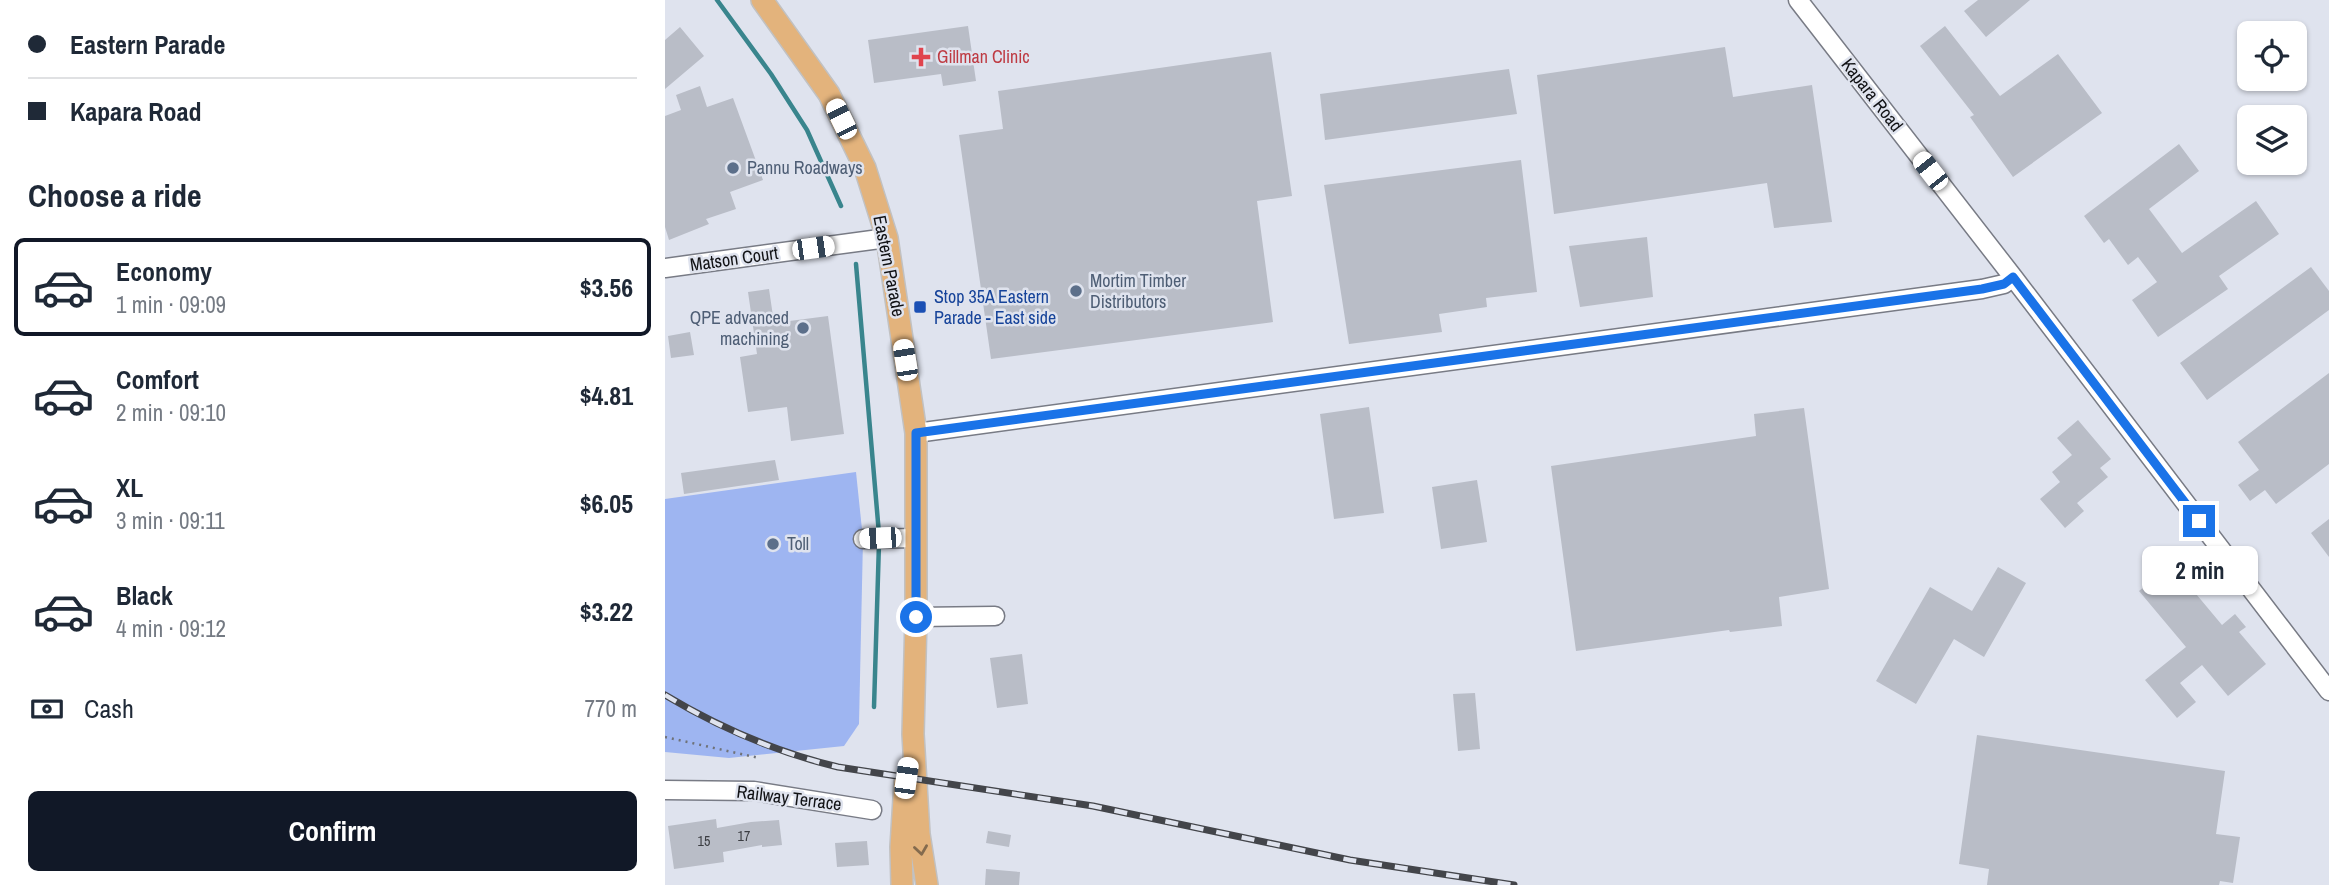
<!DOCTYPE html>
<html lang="en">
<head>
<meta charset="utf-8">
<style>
  :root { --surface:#fff; --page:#f6f6f7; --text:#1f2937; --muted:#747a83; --line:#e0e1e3; --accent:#111827 }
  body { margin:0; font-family:"Archivo Narrow",sans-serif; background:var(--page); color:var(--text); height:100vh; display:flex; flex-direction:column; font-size:26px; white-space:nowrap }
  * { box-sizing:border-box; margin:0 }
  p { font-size:23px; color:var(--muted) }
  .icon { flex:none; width:38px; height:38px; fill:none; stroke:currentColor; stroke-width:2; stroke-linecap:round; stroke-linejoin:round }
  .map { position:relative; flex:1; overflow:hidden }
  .drawer { display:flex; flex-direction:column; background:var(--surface); width:665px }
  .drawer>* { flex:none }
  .banner { display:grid; align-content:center; height:154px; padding:0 28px; background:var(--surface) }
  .fabs { position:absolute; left:1572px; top:21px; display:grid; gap:14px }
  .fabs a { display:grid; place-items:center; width:70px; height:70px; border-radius:10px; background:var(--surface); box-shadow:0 2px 5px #0004; font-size:35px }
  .end { position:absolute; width:32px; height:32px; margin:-16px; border:9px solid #1a73e8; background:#fff; box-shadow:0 0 0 4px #fff }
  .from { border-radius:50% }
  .bubble { position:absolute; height:49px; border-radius:10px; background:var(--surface); box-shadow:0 2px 5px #0004; font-size:23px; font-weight:700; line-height:49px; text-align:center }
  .car { position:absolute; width:21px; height:42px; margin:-21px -10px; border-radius:9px; box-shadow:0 0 5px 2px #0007; background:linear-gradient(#fff 24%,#345 0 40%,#fff 0 76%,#345 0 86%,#fff 0) }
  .banner b { display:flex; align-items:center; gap:24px; height:66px; font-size:26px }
  .banner b+b { border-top:2px solid var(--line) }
  .banner i { width:18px; height:18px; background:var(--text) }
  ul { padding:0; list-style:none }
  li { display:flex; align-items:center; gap:21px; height:98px; margin:0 14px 10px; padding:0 14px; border:4px solid transparent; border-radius:10px }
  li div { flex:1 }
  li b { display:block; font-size:26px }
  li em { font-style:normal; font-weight:700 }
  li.on { border-color:var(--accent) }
  li>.icon { width:63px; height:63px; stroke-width:1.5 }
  h2 { padding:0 28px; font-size:32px; line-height:84px }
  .pay { display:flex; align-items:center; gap:18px; height:77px; padding:0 28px; font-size:26px }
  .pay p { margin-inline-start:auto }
  .button { display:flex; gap:14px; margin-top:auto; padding:14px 28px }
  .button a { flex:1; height:80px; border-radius:10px; background:var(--accent); color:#fff; font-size:28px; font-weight:700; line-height:80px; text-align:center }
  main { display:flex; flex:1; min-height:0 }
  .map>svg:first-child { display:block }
  .grass { fill:#9eb5f1 }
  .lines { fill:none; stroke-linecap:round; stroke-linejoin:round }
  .stream { stroke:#39858d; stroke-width:4.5 }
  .building { fill:#b9bdc7 }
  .minor-casing { stroke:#787b85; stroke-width:21 }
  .major-casing { stroke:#c1c1c2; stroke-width:24 }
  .path { stroke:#6f7278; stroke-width:2.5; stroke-dasharray:2 5; stroke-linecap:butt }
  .minor { stroke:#fff; stroke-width:18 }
  .major { stroke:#e3b37c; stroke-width:21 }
  .rail-casing { stroke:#43454a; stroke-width:7 }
  .rail { stroke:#dfe3ee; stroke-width:4.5; stroke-dasharray:13; stroke-linecap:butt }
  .oneway { stroke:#846b4e }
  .route { stroke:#1a73e8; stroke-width:9 }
  .health-dot { fill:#e0444e; stroke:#dfe3ee; stroke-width:2.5 }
  .service-dot { fill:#5c6f8a; stroke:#dfe3ee; stroke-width:2.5 }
  .transit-dot { fill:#1a4fb4; stroke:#dfe3ee; stroke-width:2.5 }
  .labels { text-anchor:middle; stroke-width:5; stroke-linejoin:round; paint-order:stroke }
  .number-label { font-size:14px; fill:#3b3d42 }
  .health-label { font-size:18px; fill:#be3a42; stroke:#dfe3ee; text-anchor:start }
  .street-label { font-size:18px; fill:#111215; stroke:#dfe3ee }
  .service-label { font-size:18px; fill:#4e5e75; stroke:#dfe3ee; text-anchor:start }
  .transit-label { font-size:18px; fill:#164399; stroke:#dfe3ee; text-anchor:start }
</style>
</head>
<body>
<main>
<section class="drawer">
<div class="banner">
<b><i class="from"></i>Eastern Parade</b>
<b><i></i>Kapara Road</b>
</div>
<h2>Choose a ride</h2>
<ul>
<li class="on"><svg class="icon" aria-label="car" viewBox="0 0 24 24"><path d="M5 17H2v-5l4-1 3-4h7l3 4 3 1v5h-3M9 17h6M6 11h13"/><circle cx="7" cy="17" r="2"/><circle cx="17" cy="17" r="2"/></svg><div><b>Economy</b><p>1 min · 09:09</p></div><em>$3.56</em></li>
<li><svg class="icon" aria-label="car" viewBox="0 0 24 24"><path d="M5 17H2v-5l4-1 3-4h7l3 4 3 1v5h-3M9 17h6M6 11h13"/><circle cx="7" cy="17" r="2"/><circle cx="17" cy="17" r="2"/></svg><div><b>Comfort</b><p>2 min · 09:10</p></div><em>$4.81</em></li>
<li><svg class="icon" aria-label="car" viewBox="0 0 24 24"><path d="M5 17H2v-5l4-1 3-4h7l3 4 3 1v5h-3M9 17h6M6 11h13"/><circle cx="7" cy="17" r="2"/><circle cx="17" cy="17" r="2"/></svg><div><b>XL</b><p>3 min · 09:11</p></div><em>$6.05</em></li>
<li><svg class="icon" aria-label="car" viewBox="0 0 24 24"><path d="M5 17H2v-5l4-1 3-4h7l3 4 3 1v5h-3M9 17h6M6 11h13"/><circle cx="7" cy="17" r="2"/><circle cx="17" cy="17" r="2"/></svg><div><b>Black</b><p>4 min · 09:12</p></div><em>$3.22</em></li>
</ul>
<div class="pay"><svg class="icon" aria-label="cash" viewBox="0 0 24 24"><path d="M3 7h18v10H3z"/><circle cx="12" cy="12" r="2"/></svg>Cash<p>770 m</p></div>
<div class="button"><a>Confirm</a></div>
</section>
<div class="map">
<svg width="1664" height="885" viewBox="0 0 1664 885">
  <rect width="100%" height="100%" fill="#dfe3ee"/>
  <path class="grass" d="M 191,472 L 198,539 L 194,724 L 179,746 L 64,758 L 0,752 L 0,499 Z"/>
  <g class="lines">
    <path class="stream" d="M 52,0 L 106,74 L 142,130 L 176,206
      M 191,264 L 214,534
      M 209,707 L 214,543"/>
  </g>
  <path class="building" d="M 1313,0 L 1365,0 L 1321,37 L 1299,11 Z
    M 303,26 L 311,81 L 278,86 L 276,74 L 209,83 L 203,40 Z
    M 1280,26 L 1335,96 L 1393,54 L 1437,113 L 1348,177 L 1305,117 L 1309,115 L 1255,46 Z
    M 15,27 L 39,56 L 0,89 L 0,40 Z
    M 1060,47 L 1068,97 L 1147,85 L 1167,222 L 1109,228 L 1102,183 L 889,214 L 872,75 Z
    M 606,52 L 627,196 L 592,201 L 608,322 L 326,359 L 294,135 L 338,129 L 333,91 Z
    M 844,69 L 852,114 L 660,140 L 655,94 Z
    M 35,86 L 42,107 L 68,98 L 98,180 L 65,192 L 71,209 L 41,219 L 44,224 L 4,240 L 0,227 L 0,116 L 16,110 L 11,95 Z
    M 1514,144 L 1534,171 L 1484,209 L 1517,253 L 1591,201 L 1614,234 L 1554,276 L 1563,289 L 1493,337 L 1467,300 L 1492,282 L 1473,257 L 1463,265 L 1444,239 L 1439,243 L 1419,216 Z
    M 856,160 L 872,292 L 821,298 L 822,307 L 774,314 L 777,332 L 684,344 L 659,185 Z
    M 982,237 L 988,297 L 915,307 L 904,246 Z
    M 1646,267 L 1664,291 L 1664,310 L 1542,400 L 1515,363 Z
    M 104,289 L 109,323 L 163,316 L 179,434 L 126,441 L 122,407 L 83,412 L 75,357 L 92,354 L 83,292 Z
    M 25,332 L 29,355 L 6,358 L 3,336 Z
    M 1664,373 L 1664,464 L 1611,504 L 1600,490 L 1585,501 L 1573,485 L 1594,470 L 1573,442 Z
    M 704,407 L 719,513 L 669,519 L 655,414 Z
    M 1139,408 L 1164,589 L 1114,597 L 1117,626 L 1065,632 L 1064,630 L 911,651 L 886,466 L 1091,436 L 1089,414 Z
    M 1413,420 L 1446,459 L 1435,468 L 1443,477 L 1412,503 L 1419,511 L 1400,528 L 1375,499 L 1395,482 L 1387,472 L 1407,455 L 1392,438 Z
    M 110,460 L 114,480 L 19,494 L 16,473 Z
    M 812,480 L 822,542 L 776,549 L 767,487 Z
    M 1664,519 L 1664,557 L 1646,533 Z
    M 1506,564 L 1557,625 L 1570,614 L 1581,627 L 1574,632 L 1601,664 L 1563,696 L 1537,665 L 1515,683 L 1531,702 L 1512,718 L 1480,680 L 1521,647 L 1474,591 Z
    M 1333,567 L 1361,583 L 1319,657 L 1289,639 L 1251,704 L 1211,681 L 1265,587 L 1307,611 Z
    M 357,654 L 363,704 L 332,708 L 325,658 Z
    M 810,693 L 815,749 L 793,751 L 788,694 Z
    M 1312,735 L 1560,771 L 1551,834 L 1575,837 L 1568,883 L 1555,881 L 1554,885 L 1322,885 L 1324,869 L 1294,864 Z
    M 51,819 L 52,828 L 86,822 L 114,820 L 117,845 L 97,847 L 97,845 L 58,852 L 59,862 L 9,869 L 3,826 Z
    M 323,831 L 346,835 L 344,847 L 321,843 Z
    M 202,841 L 204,865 L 172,867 L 170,843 Z
    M 321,869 L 355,872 L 354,885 L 320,885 Z"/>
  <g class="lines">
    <defs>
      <path id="minor" d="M 1133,0 L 1348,277 L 1664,691
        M 0,268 L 222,238
        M 251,433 L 1317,289 L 1339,284 L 1348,277
        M 198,539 L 252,538
        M 251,617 L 330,616
        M 0,790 L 89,791 L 207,810"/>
      <path id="major" d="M 97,0 L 164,94 L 200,168 L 222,238 L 251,433 L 251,617 L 248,734 L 254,834 L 262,885
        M 237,885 L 236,847 L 240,782"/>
    </defs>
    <use href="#minor" class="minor-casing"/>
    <use href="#major" class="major-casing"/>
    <path class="path" d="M 0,737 L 94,758"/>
    <use href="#minor" class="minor"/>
    <use href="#major" class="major"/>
    <defs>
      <path id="rail" d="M 0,695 C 55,728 110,752 173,767 L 428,806 L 685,860 L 849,885"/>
    </defs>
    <use href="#rail" class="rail-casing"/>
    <use href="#rail" class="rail"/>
  </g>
  <defs><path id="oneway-chevron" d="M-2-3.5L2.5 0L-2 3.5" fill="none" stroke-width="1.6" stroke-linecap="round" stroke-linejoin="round" transform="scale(1.75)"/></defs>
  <use class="oneway" href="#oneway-chevron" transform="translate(256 850) rotate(82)"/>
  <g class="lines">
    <path class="route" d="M 251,617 L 251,433 L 1317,289 L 1339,284 L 1348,277 L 1534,521"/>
  </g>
  <path class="health-dot" d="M252.5 46.5h7v7h7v7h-7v7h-7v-7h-7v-7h7z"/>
  <g class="service-dot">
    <circle cx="68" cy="168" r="7"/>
    <circle cx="411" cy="291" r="7"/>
    <circle cx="138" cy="328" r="7"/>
    <circle cx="108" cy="544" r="7"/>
  </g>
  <rect class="transit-dot" x="248" y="300" width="14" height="14" rx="3.5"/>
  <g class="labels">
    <g class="number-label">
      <text x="79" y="841">17</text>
      <text x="39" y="846">15</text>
    </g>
    <g class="health-label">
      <text x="272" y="63">Gillman Clinic</text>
    </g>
    <g class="street-label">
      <text transform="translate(1207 95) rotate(52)" y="6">Kapara Road</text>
      <text transform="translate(69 259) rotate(-8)" y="6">Matson Court</text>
      <text transform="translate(224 266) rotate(79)" y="6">Eastern Parade</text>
      <text transform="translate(124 798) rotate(7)" y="6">Railway Terrace</text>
    </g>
    <g class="service-label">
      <text x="82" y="174">Pannu Roadways</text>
      <text x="425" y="287">Mortim Timber<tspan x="425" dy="21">Distributors</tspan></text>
      <text x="124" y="324" text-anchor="end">QPE advanced<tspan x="124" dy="21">machining</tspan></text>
      <text x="122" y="550">Toll</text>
    </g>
    <g class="transit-label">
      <text x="269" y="303">Stop 35A Eastern<tspan x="269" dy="21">Parade - East side</tspan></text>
    </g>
  </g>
</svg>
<div class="fabs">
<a><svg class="icon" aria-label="locate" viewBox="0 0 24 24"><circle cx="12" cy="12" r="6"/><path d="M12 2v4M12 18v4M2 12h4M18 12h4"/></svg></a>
<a><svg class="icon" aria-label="layers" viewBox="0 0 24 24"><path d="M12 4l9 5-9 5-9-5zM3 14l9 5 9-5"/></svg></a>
</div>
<i class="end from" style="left:251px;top:617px"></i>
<i class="end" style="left:1534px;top:521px"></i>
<div class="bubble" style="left:1477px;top:546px;width:116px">2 min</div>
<i class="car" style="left:176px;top:119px;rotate:334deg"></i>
<i class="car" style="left:1265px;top:171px;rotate:322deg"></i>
<i class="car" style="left:148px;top:248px;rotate:82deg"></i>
<i class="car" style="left:240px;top:360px;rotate:351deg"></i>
<i class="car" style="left:215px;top:538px;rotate:268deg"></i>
<i class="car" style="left:241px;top:778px;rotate:8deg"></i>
</div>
</main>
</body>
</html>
